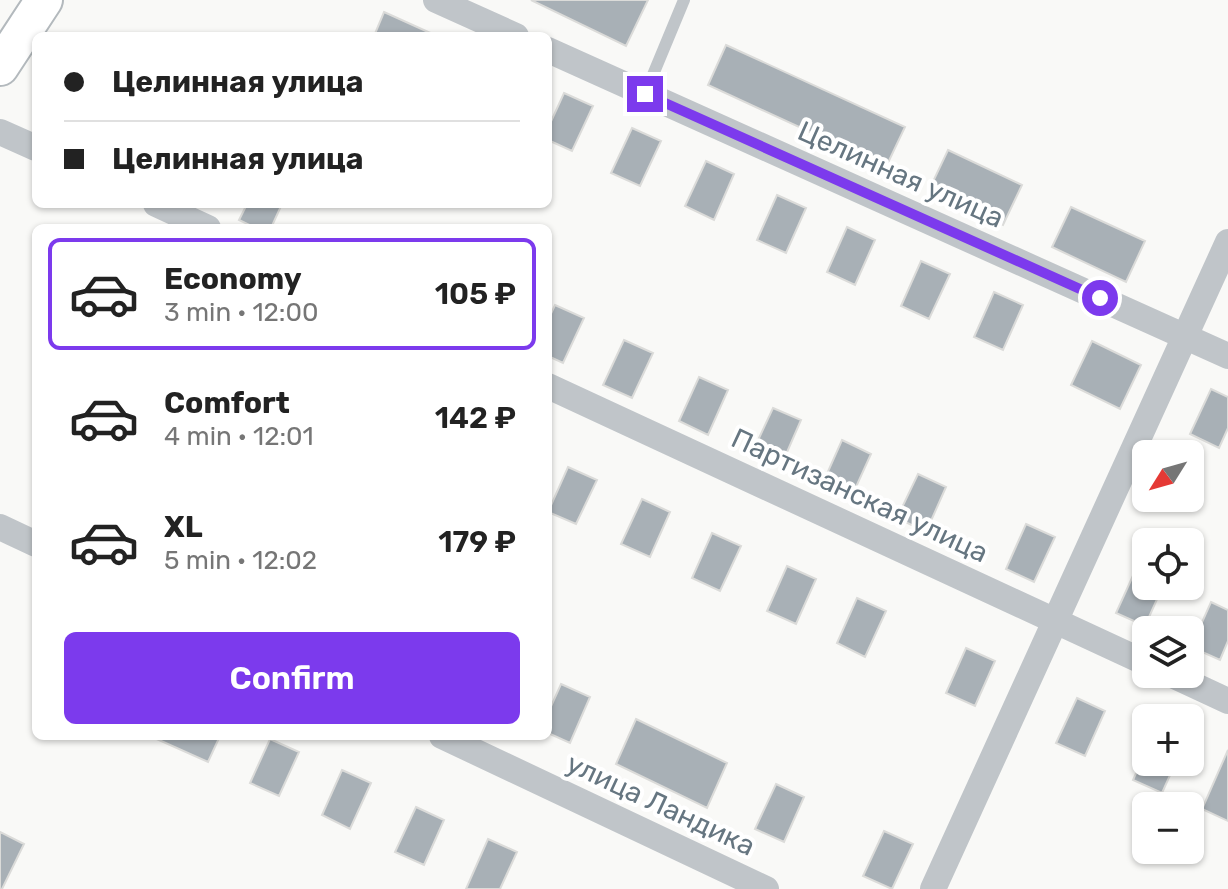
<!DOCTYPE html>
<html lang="en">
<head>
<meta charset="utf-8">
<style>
  :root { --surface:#fff; --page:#f2f2f2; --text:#222; --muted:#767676; --line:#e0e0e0; --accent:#7c3aed }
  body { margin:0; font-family:Rubik,sans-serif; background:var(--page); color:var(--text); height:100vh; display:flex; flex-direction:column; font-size:30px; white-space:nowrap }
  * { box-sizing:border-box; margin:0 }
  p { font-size:26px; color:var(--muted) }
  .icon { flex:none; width:44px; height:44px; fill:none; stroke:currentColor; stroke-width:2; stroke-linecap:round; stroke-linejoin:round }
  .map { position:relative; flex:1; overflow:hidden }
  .panel { position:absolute; left:32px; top:224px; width:520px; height:516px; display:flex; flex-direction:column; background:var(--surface); border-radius:12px; box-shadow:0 2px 6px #0004 }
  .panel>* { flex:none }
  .banner { position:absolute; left:32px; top:32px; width:520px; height:176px; border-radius:12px; box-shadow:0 2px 6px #0004; display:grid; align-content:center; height:176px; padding:0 32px; background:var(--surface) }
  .needle { width:52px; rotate:233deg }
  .tools { position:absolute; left:1132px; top:440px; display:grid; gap:16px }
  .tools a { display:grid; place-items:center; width:72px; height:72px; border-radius:12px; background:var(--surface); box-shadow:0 2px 6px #0004; font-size:40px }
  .end { position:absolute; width:36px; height:36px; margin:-18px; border:10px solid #7c3aed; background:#fff; box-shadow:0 0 0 4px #fff }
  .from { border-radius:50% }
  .banner b { display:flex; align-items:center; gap:28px; height:76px; font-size:30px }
  .banner b+b { border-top:2px solid var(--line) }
  .banner i { width:20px; height:20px; background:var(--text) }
  ul { padding:14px 0 0; list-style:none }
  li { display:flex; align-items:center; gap:24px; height:112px; margin:0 16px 12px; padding:0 16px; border:4px solid transparent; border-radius:12px }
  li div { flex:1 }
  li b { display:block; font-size:30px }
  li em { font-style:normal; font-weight:600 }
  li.selected { border-color:var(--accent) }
  li>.icon { width:72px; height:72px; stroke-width:1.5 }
  .primary-button { display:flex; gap:16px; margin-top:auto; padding:16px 32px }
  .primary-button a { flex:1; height:92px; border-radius:12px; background:var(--accent); color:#fff; font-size:32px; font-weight:600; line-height:92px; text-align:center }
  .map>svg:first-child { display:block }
  .building { fill:#a8b0b6; stroke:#dbdbd9; stroke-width:2 }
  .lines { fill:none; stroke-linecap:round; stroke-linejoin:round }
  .secondary-casing { stroke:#b3b9bd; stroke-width:40 }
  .lane { stroke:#c0c5c9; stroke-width:12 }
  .street { stroke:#c0c5c9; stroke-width:26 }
  .secondary { stroke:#fff; stroke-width:36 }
  .route { stroke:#7c3aed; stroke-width:10 }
  .labels { text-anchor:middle; stroke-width:8; stroke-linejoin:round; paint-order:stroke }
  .street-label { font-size:28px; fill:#667681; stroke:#fff }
</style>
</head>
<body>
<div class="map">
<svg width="1228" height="889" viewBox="0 0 1228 889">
  <rect width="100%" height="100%" fill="#f9f9f7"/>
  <path class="building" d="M 531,0 L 648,0 L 626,46 Z
    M 384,12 L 437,36 L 374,36 Z
    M 726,45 L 905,127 L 886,167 L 708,85 Z
    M 564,93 L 593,106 L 572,151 L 548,140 L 548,128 Z
    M 632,128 L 661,141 L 640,186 L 611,173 Z
    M 948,150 L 1022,185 L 1003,225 L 929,190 Z
    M 706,161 L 734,174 L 714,220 L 685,206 Z
    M 777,195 L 806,208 L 786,253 L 757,240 Z
    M 247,204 L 282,204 L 271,228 L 256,228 L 239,220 Z
    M 1071,207 L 1145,241 L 1126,282 L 1052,247 Z
    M 847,227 L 875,240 L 855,285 L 827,272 Z
    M 921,261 L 950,274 L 929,319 L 901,306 Z
    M 994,292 L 1023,305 L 1003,350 L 974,337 Z
    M 555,305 L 584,318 L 563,363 L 548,356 L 548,320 Z
    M 624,340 L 653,353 L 632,398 L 603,385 Z
    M 1092,341 L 1141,365 L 1120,409 L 1071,385 Z
    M 699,377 L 728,390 L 708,435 L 679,421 Z
    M 1211,389 L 1228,397 L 1228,428 L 1219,448 L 1190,434 Z
    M 773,408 L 801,420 L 781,466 L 752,453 Z
    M 842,440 L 871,454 L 851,498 L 822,485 Z
    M 568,467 L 597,480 L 576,524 L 548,512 Z
    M 918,474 L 946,487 L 926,532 L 897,518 Z
    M 642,499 L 670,512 L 650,557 L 621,544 Z
    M 1026,524 L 1055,537 L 1034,582 L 1006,569 Z
    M 712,533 L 741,546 L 720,591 L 692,578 Z
    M 1146,547 L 1146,586 L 1163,586 L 1145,626 L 1116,613 Z
    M 787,566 L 816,579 L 796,624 L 767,611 Z
    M 857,598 L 886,611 L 865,657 L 837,643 Z
    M 1211,602 L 1228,610 L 1228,641 L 1220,660 L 1191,647 Z
    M 966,648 L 995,661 L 975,706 L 946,693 Z
    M 561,684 L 590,697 L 570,743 L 548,733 L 548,713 Z
    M 1077,698 L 1105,711 L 1085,756 L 1056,743 Z
    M 636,719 L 727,763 L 707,808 L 616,764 Z
    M 150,736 L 220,736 L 208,762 Z
    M 270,739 L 299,752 L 279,796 L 250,783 Z
    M 1228,750 L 1228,821 L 1202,809 Z
    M 1141,762 L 1176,762 L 1162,793 L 1133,780 Z
    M 342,770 L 371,783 L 350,829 L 322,815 Z
    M 776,784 L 804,797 L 784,842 L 755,829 Z
    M 416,807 L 444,820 L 424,865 L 395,852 Z
    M 884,831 L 913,844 L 892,889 L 863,876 Z
    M 0,832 L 24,844 L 2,889 L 0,889 Z
    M 488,839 L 517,852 L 500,889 L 466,889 Z"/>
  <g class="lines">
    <defs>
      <path id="secondary" d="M 0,67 L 44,0"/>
    </defs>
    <use href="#secondary" class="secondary-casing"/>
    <path class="lane" d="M 645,94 L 684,0"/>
    <path class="street" d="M 436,0 L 516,36
      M 548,50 L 1228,356
      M 0,132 L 36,148
      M 156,204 L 208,228
      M 548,386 L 1146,663
      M 0,527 L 36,544
      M 1170,674 L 1228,701
      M 442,736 L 766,889
      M 933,889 L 1228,242"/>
    <use href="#secondary" class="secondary"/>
  </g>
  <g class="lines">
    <path class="route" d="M 645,94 L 1100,298"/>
  </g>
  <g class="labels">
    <g class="street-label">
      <text transform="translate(901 174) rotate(24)" y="10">Целинная улица</text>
      <text transform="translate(860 495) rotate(25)" y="10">Партизанская улица</text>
      <text transform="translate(661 804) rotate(25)" y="10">улица Ландика</text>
    </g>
  </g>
</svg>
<div class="tools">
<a><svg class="needle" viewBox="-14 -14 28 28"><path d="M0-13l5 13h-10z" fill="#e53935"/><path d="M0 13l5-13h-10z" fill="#767676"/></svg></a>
<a><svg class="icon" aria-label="locate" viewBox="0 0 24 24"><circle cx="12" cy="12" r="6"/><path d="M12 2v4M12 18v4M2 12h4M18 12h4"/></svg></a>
<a><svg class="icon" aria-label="layers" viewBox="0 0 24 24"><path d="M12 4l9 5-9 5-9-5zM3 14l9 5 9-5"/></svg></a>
<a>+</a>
<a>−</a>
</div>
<i class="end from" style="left:1100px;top:298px"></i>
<i class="end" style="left:645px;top:94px"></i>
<div class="banner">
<b><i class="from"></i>Целинная улица</b>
<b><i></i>Целинная улица</b>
</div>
<section class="panel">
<ul>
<li class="selected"><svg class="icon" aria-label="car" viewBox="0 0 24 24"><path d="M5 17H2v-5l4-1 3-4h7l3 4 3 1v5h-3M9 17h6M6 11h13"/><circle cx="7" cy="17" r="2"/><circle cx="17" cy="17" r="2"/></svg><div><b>Economy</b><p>3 min · 12:00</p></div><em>105 ₽</em></li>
<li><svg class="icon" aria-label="car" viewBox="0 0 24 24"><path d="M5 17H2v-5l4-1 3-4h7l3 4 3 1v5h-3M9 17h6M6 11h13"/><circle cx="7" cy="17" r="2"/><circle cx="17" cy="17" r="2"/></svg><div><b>Comfort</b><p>4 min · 12:01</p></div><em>142 ₽</em></li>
<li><svg class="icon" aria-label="car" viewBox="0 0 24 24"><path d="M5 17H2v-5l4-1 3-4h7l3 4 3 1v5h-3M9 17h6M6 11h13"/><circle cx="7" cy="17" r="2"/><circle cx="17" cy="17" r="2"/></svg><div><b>XL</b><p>5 min · 12:02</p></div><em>179 ₽</em></li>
</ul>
<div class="primary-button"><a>Confirm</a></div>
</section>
</div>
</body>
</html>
